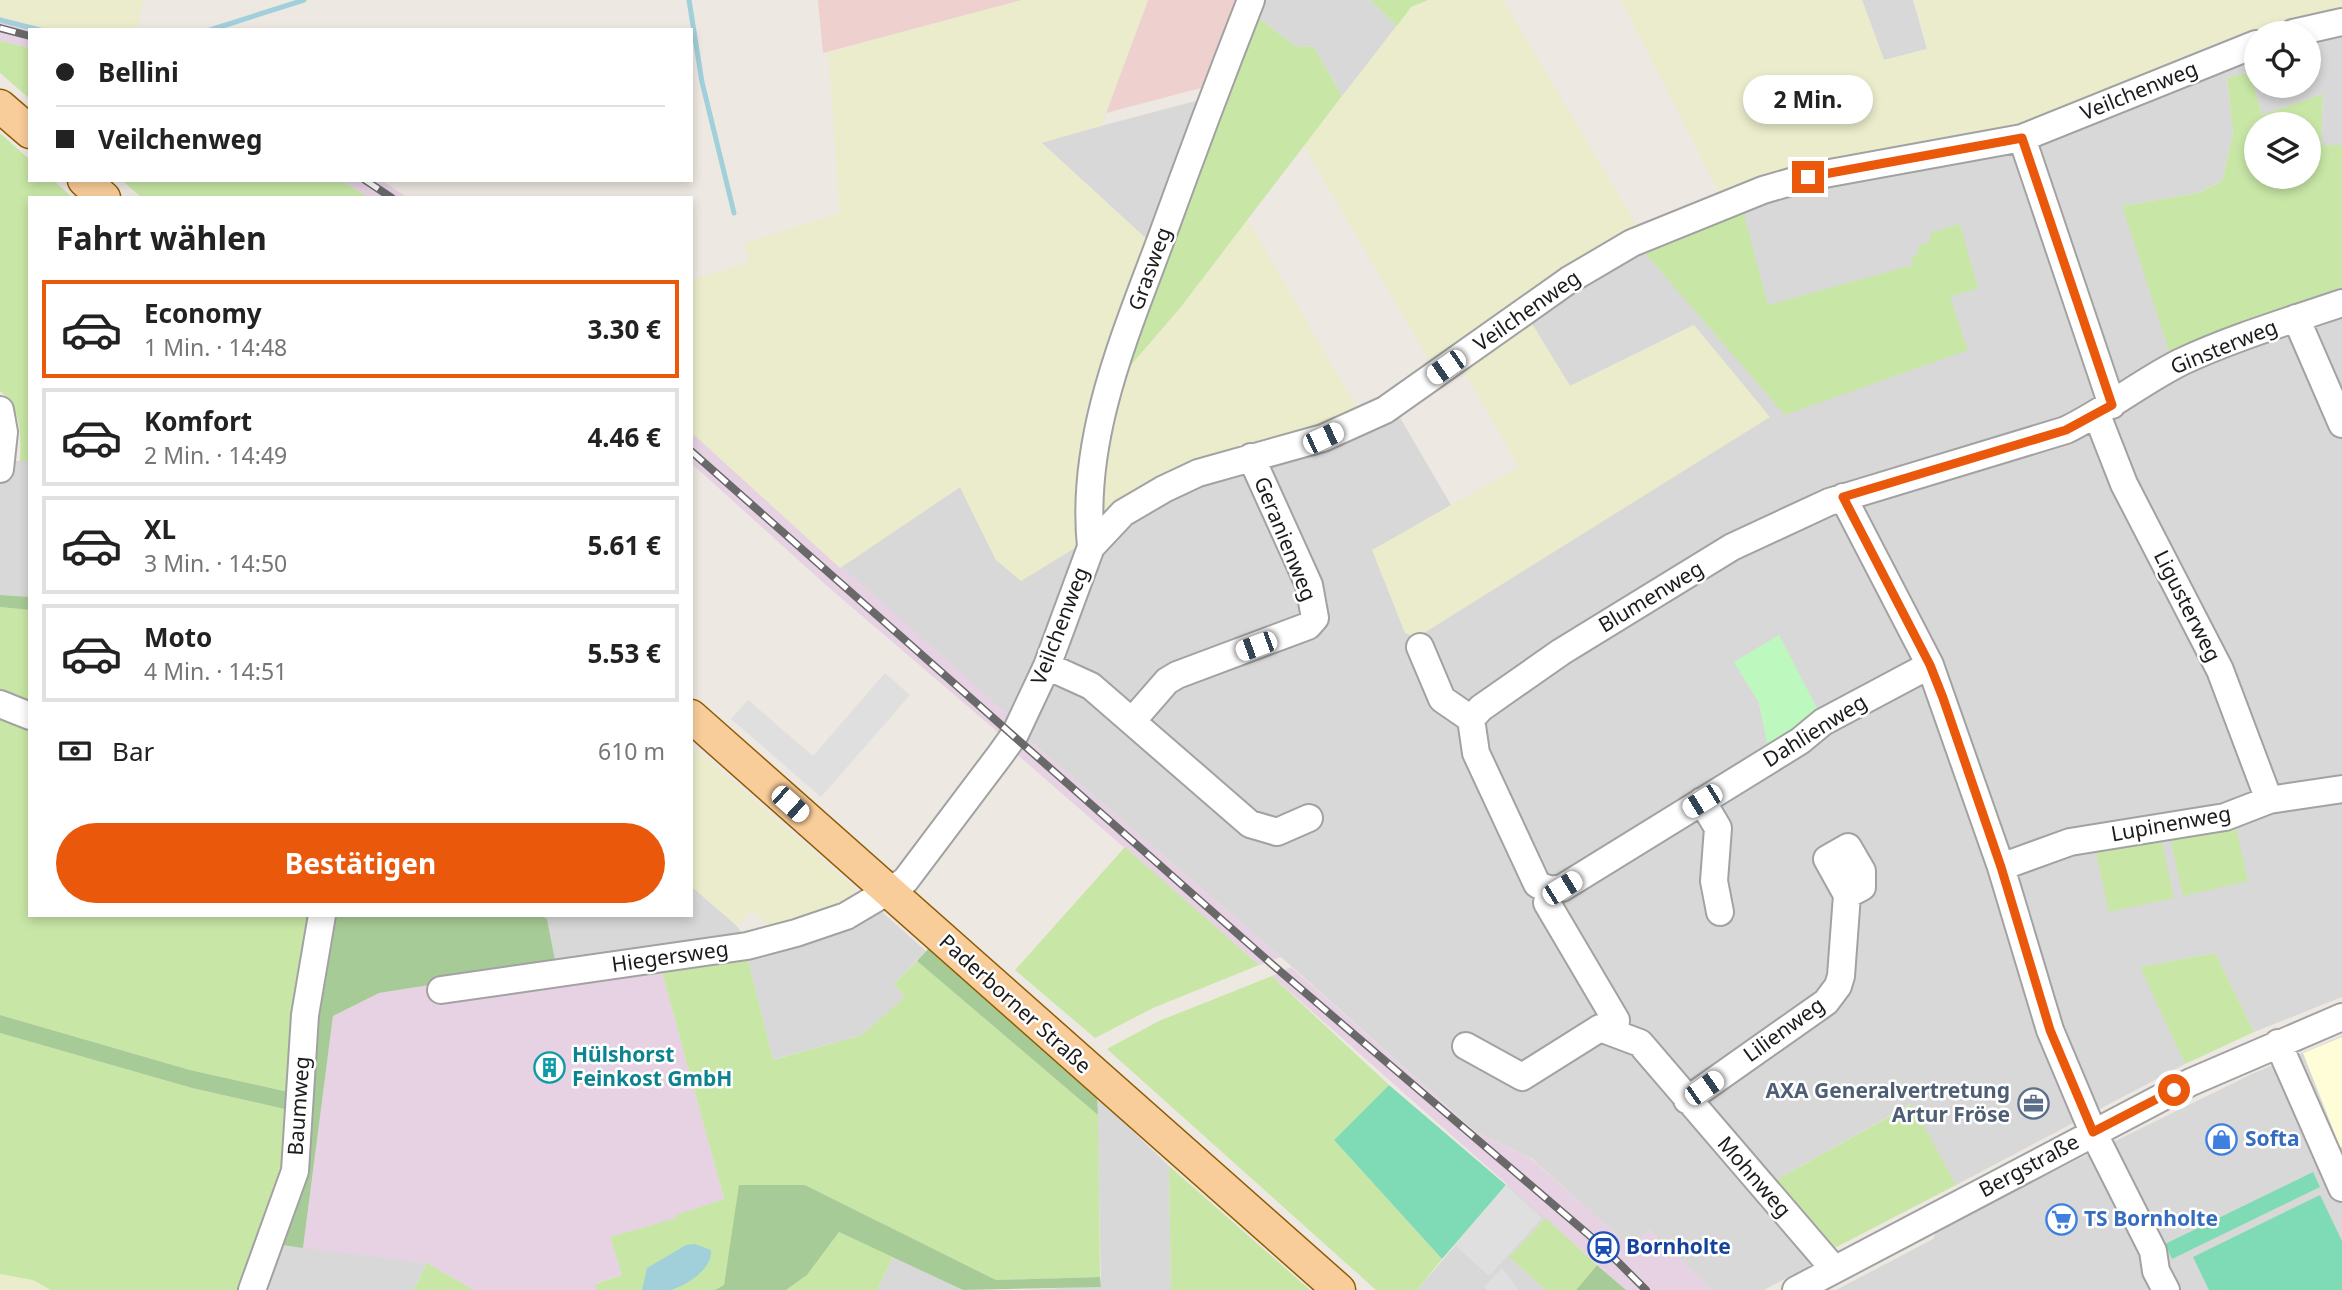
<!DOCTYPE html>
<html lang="de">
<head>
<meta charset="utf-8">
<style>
  :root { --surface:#fff; --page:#f6f6f6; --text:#222; --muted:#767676; --line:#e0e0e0; --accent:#ea580c }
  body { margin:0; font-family:"Noto Sans",sans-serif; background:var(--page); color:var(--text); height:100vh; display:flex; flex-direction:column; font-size:26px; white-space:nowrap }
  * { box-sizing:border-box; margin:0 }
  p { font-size:23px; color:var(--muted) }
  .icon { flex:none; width:38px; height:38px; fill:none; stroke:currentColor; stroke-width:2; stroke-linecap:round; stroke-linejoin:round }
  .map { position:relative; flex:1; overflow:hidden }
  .panel { position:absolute; left:28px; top:196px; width:665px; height:721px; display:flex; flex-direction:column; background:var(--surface); border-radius:0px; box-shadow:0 4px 10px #0003 }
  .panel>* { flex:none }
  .hud { position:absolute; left:28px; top:28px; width:665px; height:154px; border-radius:0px; box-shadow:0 4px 10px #0003; display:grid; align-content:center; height:154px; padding:0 28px; background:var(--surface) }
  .controls { position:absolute; left:2244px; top:21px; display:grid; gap:14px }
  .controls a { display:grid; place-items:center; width:77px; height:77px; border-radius:50%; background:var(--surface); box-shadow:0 4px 10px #0003; font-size:35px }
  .end { position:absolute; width:32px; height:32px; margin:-16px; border:9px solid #ea580c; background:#fff; box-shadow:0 0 0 4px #fff }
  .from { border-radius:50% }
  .bubble { position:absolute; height:49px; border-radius:24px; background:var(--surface); box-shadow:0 4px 10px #0003; font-size:23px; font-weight:700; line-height:49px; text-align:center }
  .car { position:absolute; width:21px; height:42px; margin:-21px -10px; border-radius:9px; box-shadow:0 0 5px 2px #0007; background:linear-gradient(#fff 24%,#345 0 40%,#fff 0 76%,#345 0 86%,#fff 0) }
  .hud b { display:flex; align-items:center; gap:24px; height:66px; font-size:26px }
  .hud b+b { border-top:2px solid var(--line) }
  .hud i { width:18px; height:18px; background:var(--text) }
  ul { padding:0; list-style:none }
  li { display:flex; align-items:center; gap:21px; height:98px; margin:0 14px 10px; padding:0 14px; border:4px solid var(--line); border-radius:0px }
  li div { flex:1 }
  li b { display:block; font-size:26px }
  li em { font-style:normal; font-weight:700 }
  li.on { border-color:var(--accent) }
  li>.icon { width:63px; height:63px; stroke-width:1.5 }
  h2 { padding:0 28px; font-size:32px; line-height:84px }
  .pay { display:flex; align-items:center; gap:18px; height:77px; padding:0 28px; font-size:26px }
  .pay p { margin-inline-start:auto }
  .cta { display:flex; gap:14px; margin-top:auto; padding:14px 28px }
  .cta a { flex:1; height:80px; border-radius:42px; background:var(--accent); color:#fff; font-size:28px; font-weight:700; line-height:80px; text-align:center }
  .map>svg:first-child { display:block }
  .residential { fill:#d9d8d8; fill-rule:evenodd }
  .commercial { fill:#eed0cf }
  .industrial { fill:#e6d2e3 }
  .education { fill:#fefdd8 }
  .farmland { fill:#eaeccb }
  .grass { fill:#c8e7a6; fill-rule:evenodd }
  .forest { fill:#a7cb96 }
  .park { fill:#bdf8bf }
  .pitch { fill:#7fdbb5 }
  .parking { fill:#dfdfdf }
  .water { fill:#a1cfda }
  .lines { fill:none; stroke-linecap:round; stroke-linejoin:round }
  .stream { stroke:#a1cfda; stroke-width:5 }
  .minor-casing { stroke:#a2a2a2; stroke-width:30 }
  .major-casing { stroke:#8f5c03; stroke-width:35 }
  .minor { stroke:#fff; stroke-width:26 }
  .major { stroke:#f9cd99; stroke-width:32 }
  .rail-casing { stroke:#696969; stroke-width:8 }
  .rail { stroke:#fff; stroke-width:5; stroke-dasharray:16; stroke-linecap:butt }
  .route { stroke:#ea580c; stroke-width:9 }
  .labels { text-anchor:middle; stroke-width:5; stroke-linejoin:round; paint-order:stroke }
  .street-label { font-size:21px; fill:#1b1b1b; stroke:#fff }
  .culture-label { font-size:21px; font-weight:bold; fill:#0d838f; stroke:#fff; text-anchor:start }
  .service-label { font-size:21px; font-weight:bold; fill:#4e5e75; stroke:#fff; text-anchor:end }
  .shop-label { font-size:21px; font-weight:bold; fill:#366cbe; stroke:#fff; text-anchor:start }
  .transit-label { font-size:21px; font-weight:bold; fill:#164399; stroke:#fff; text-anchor:start }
</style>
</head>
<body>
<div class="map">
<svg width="2342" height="1290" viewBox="0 0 2342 1290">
  <rect width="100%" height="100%" fill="#ede8e1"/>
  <path class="residential" d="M 1262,0 L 1370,0 L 1397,26 L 1342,96 L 1314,47 L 1295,46 L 1256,16 Z
    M 1862,0 L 1913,0 L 1927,49 L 1884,60 Z
    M 2342,28 L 2342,145 L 2321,145 L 2323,94 L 2262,115 L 2250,72 L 2227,78 L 2233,134 L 2222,181 L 2198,193 L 2122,206 L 2342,296 L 2342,997 L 2254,1032 L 2215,953 L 2141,967 L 2185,1064 L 1956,1185 L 1911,1104 L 1767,1185 L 1815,1263 L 1764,1290 L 1712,1290 L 1649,1230 L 1631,1248 L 1531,1158 L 1476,1132 L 1281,957 L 1022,734 L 1015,721 L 840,568 L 960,487 L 996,560 L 1080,545 L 1168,495 L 1395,409 L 1451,505 L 1373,550 L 1405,633 L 1694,325 L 1570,386 L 1529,319 L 1603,267 L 1765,198 L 2256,51 L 2256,86 L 2308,86 L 2308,36 ZM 1759,703 L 1818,712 L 1769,750 Z
    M 1207,98 L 1151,243 L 1041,142 L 1101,126 Z
    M 0,461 L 30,461 L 30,597 L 0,595 Z
    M 691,886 L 737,926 L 746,939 L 556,965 L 547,919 L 540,915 L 691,915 Z
    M 881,911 L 926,951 L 894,984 L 906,997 L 862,1035 L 772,1060 L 747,956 Z
    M 2342,1036 L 2342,1290 L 1836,1290 L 1933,1239 L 1936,1232 L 2050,1173 L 2254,1073 Z
    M 1097,1097 L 1169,1166 L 1171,1290 L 1025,1290 L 1101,1286 Z
    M 1508,1184 L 1546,1218 L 1510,1257 L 1546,1290 L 1417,1290 Z
    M 276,1244 L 427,1263 L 414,1290 L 260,1290 Z
    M 893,1257 L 963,1290 L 877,1290 Z"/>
  <path class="commercial" d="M 818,0 L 1022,0 L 823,53 Z
    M 1148,0 L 1245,0 L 1212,85 L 1106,113 Z"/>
  <path class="industrial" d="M 0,22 L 31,30 L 30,48 L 0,41 Z
    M 341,180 L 381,180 L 408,198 L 369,198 Z
    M 691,432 L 1015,721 L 1006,739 L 827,586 L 691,463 Z
    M 1022,734 L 1281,957 L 1259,965 L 1012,750 Z
    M 660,965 L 724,1199 L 677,1215 L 677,1218 L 610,1237 L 622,1275 L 596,1283 L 597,1290 L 474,1290 L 427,1263 L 303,1248 L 333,1016 L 379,993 L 453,981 Z
    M 1291,967 L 1476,1132 L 1530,1158 L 1631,1247 L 1649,1230 L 1712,1290 L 1626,1290 L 1272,976 Z"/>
  <path class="education" d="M 2342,1037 L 2342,1147 L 2340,1147 L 2303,1053 Z"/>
  <path class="farmland" d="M 0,0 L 143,0 L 137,30 L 53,30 L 0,17 Z
    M 1022,0 L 1148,0 L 1101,126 L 1041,143 L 1151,243 L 1080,545 L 1021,581 L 996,560 L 960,487 L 840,568 L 691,432 L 691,280 L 748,263 L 745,243 L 840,213 L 828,52 Z
    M 1428,0 L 1503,0 L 1640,231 L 1433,367 L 1304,146 L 1411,7 Z
    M 1621,0 L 1862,0 L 1884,60 L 1927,49 L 1914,0 L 2342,0 L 2342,13 L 2220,41 L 2028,124 L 1723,200 Z
    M 1247,219 L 1361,415 L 1103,521 L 1093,515 L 1112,387 L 1180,308 Z
    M 1529,319 L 1570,386 L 1694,325 L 1770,417 L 1416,638 L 1405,633 L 1372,550 L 1519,467 L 1461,366 Z
    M 691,745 L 856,889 L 845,904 L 776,932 L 752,911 L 737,926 L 691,886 Z
    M 0,1274 L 33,1280 L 51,1290 L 0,1290 Z"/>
  <path class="grass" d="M 1370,0 L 1428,0 L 1411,7 L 1397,26 Z
    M 1256,16 L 1295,46 L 1314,47 L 1342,96 L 1180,308 L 1112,387 Z
    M 0,41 L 30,48 L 30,99 L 0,73 Z
    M 2250,72 L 2262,115 L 2323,94 L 2321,145 L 2342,145 L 2342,296 L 2171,357 L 2122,206 L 2198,193 L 2222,181 L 2233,134 L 2227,78 ZM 2256,124 L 2308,124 L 2308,177 L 2256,177 Z
    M 0,133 L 30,160 L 30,180 L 53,180 L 73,198 L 30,198 L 30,461 L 20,461 C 21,434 22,409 0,391 Z
    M 122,180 L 341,180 L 369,198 L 142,198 Z
    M 1742,207 L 1768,305 L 1913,265 L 1912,256 L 1919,254 L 1918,246 L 1930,242 L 1930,233 L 1960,224 L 1978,288 L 1950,297 L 1968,350 L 1785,415 L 1645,253 L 1644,244 Z
    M 0,607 L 30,610 L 30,712 L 0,696 Z
    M 0,711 L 30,723 L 30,915 L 314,915 L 293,1093 L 190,1070 L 0,1015 Z
    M 2227,822 L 2236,827 L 2248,881 L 2183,896 L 2169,833 Z
    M 2160,834 L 2174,898 L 2109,912 L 2094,843 Z
    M 1125,847 L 1259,965 L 1153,1008 L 1095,1038 L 1015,970 Z
    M 2215,953 L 2254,1032 L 2185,1064 L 2140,967 Z
    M 747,956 L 773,1060 L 862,1035 L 905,997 L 894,984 L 917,961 L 1098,1115 L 1100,1277 L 996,1280 L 805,1185 L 740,1185 L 724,1285 L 715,1290 L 597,1290 L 595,1284 L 622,1275 L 610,1237 L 676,1218 L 676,1215 L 724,1199 L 660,965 Z
    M 1272,976 L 1389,1085 L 1334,1140 L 1442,1259 L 1417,1290 L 1376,1290 L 1107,1049 L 1159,1021 Z
    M 0,1033 L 192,1088 L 293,1111 L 274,1206 L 244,1290 L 51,1290 L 33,1280 L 0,1274 Z
    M 1912,1104 L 1956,1185 L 1827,1252 L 1767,1185 Z
    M 1169,1166 L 1310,1290 L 1171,1290 Z
    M 1546,1218 L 1597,1265 L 1576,1290 L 1546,1290 L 1509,1257 Z
    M 839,1232 L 893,1257 L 877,1290 L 786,1290 L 807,1275 Z
    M 427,1263 L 474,1290 L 414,1290 Z"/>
  <path class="forest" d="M 0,595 L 30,597 L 30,610 L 0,607 Z
    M 327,915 L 540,915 L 547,919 L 556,965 L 379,993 L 333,1016 L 303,1248 L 276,1244 Z
    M 930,947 L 1097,1097 L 1098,1115 L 917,961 Z
    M 0,1015 L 190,1070 L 293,1093 L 293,1111 L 192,1088 L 0,1033 Z
    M 739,1185 L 805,1185 L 996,1280 L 1100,1277 L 1101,1287 L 963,1290 L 839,1232 L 807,1275 L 786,1290 L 715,1290 L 724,1285 Z
    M 1597,1265 L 1626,1290 L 1576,1290 Z"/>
  <path class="park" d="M 1779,635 L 1819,712 L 1769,751 L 1759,703 L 1734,662 Z"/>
  <path class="pitch" d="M 1389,1085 L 1506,1185 L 1442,1259 L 1334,1140 Z
    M 2313,1172 L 2320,1187 L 2172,1259 L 2165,1244 Z
    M 2320,1195 L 2342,1241 L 2342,1290 L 2209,1290 L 2193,1257 Z"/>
  <path class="parking" d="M 885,673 L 910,695 L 821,797 L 731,719 L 748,700 L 813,756 Z
    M 1506,1185 L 1542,1218 L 1489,1276 L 1455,1245 Z
    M 1502,1268 L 1519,1290 L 1487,1290 L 1484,1287 Z"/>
  <path class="water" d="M 695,1244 L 711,1250 C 713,1268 687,1286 670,1290 C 662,1290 650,1290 642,1290 L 647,1268 L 686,1245 Z"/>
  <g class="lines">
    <path class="stream" d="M 689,0 L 702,82 L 734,213
      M 0,20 L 40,30
      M 210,30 L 304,0"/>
    <defs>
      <path id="minor" d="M 2293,33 L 2342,22
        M 2022,138 L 2112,405
        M 2296,318 L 2342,424
        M 0,410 L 4,432 L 0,469
        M 2097,415 L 2124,484 L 2220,670 L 2269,800
        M 1843,497 L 1930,665 L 2001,867 L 2050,1030 L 2093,1132 L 2153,1251 L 2156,1271 L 2166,1290
        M 1091,547 C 1080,439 1124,338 1161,239 C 1190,159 1220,79 1251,0
        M 1420,647 L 1442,699 L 1471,719 L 1476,753 L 1537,884 L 1549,890
        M 1047,666 L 1091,686 L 1250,824 L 1277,832 L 1309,818
        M 0,704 L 30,716
        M 1471,719 L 1481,708 L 1561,652 L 1732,547 L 1829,502 L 2066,430 C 2107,410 2141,382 2181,362 C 2232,338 2289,321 2342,303
        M 1133,720 L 1167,681 L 1177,675 L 1308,626 L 1315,618 L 1309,585 L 1251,457
        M 1702,801 L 1718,828 L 1714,881 L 1720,912
        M 2001,867 L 2070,842 L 2225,817 L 2269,800 L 2342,789
        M 1549,890 L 1562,888 L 1800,741 L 1823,722 L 1930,665
        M 1549,890 L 1547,903 L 1616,1020 L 1615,1033
        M 441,990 L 747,946 L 796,933 L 846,916 L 905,881 L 1000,755 L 1015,734 L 1047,666 L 1091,547 L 1123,513 L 1164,489 L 1198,473 L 1323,438 L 1385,410 L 1569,280 L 1632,243 L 1763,190 L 1808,177 L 2022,138 L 2256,44
        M 2278,1043 L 2342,1188
        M 1466,1046 L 1522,1077 L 1600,1028 L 1640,1043 L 1834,1269
        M 1687,1100 L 1826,1002 L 1838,986 L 1841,976 L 1847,895 L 1827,859 L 1848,847 L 1862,871 L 1862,887 L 1847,895
        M 252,1290 L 295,1171 L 305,1015 L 322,915
        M 1796,1290 L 2191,1082 L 2342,1017"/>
      <path id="major" d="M 0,106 L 30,132
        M 84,180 L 104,198
        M 691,716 L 1339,1290"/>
    </defs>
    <use href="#minor" class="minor-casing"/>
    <use href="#major" class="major-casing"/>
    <use href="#minor" class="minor"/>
    <use href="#major" class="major"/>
    <defs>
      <path id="rail" d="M 0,28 L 30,36
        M 365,180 L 392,198
        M 691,451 L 1274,966 L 1603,1247 L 1646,1290"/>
    </defs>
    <use href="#rail" class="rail-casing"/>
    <use href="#rail" class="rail"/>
  </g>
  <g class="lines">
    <path class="route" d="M 1808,177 L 2022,138 L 2112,405 L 2066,430 L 1843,497 L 1930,665 L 1943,698 L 2001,867 L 2050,1030 L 2093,1132 L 2174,1090"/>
  </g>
  <defs>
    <symbol id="building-ring" viewBox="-11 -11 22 22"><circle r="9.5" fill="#fff" stroke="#0f9aa8" stroke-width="1.5"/><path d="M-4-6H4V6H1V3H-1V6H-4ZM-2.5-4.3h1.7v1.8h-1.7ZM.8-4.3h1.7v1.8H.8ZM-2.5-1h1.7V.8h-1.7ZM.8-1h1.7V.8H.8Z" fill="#0f9aa8"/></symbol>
    <symbol id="office-ring" viewBox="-11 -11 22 22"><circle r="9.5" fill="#fff" stroke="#5c6f8a" stroke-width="1.5"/><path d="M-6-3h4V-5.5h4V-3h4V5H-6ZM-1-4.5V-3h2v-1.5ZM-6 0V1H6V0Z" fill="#5c6f8a"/></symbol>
    <symbol id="shop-ring" viewBox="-11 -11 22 22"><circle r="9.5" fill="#fff" stroke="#3f7fe0" stroke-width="1.5"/><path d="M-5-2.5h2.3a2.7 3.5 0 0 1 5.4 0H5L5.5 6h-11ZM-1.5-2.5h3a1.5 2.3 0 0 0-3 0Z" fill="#3f7fe0"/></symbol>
    <symbol id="supermarket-ring" viewBox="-11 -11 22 22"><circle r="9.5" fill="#fff" stroke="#3f7fe0" stroke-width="1.5"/><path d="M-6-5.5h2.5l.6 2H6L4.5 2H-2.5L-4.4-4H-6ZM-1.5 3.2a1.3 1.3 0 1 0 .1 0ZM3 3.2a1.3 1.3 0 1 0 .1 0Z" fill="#3f7fe0"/></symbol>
    <symbol id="station-ring" viewBox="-11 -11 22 22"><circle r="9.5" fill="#fff" stroke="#1a4fb4" stroke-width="1.5"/><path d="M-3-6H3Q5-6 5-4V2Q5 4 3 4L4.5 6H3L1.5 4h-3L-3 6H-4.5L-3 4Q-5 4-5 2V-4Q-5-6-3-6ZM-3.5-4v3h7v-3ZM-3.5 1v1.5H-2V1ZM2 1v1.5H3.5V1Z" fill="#1a4fb4"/></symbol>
  </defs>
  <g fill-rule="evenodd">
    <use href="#building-ring" x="532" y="1050" width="35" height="35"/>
    <use href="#office-ring" x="2016" y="1086" width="35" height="35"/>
    <use href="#shop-ring" x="2204" y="1122" width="35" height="35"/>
    <use href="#supermarket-ring" x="2044" y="1202" width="35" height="35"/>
    <use href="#station-ring" x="1586" y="1230" width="35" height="35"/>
  </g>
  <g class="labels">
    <g class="street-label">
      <text transform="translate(2139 91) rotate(-22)" y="7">Veilchenweg</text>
      <text transform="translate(1150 269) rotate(-70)" y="7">Grasweg</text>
      <text transform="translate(1527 311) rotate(-35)" y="7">Veilchenweg</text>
      <text transform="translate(2224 347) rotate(-22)" y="7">Ginsterweg</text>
      <text transform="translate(1285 539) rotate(68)" y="7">Geranienweg</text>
      <text transform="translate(1651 597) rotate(-31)" y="7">Blumenweg</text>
      <text transform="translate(2187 606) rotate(63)" y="7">Ligusterweg</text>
      <text transform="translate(1060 626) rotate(-69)" y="7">Veilchenweg</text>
      <text transform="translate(1815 731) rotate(-32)" y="7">Dahlienweg</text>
      <text transform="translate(2171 824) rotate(-10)" y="7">Lupinenweg</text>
      <text transform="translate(670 957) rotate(-8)" y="7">Hiegersweg</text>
      <text transform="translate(1015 1004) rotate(42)" y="7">Paderborner Straße</text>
      <text transform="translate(1784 1030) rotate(-36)" y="7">Lilienweg</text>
      <text transform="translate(299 1106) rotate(-86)" y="7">Baumweg</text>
      <text transform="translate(2029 1166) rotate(-28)" y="7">Bergstraße</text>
      <text transform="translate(1754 1177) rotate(49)" y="7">Mohnweg</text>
    </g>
    <g class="culture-label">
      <text x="572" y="1062">Hülshorst<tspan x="572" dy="24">Feinkost GmbH</tspan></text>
    </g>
    <g class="service-label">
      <text x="2010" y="1098">AXA Generalvertretung<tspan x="2010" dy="24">Artur Fröse</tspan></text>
    </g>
    <g class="shop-label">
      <text x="2245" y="1146">Softa</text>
      <text x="2084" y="1226">TS Bornholte</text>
    </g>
    <g class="transit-label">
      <text x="1626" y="1254">Bornholte</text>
    </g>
  </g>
</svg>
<div class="controls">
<a><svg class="icon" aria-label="locate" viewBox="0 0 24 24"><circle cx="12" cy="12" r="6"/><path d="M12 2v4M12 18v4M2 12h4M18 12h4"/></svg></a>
<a><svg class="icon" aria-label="layers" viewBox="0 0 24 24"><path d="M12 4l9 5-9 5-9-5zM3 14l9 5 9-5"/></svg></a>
</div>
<i class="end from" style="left:2174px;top:1090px"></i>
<i class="end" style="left:1808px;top:177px"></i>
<div class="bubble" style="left:1743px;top:75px;width:130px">2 Min.</div>
<i class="car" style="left:1446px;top:367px;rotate:235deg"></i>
<i class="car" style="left:1323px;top:438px;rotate:65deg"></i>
<i class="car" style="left:1256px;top:646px;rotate:250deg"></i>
<i class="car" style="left:1702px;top:801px;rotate:238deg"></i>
<i class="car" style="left:790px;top:804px;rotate:132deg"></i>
<i class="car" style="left:1562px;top:888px;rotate:58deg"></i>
<i class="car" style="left:1704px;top:1088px;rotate:55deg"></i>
<div class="hud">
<b><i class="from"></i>Bellini</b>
<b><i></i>Veilchenweg</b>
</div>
<section class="panel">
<h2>Fahrt wählen</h2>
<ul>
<li class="on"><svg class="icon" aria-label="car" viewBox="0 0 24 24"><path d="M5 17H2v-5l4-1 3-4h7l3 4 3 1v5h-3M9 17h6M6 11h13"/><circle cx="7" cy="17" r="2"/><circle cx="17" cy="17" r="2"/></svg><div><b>Economy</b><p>1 Min. · 14:48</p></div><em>3.30 €</em></li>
<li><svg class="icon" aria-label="car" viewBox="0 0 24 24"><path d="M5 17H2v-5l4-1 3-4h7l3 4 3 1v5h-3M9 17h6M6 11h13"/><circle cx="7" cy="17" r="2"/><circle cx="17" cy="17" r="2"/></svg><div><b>Komfort</b><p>2 Min. · 14:49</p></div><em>4.46 €</em></li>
<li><svg class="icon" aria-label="car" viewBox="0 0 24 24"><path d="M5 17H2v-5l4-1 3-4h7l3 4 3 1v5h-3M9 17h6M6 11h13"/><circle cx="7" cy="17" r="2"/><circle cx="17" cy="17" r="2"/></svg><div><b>XL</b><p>3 Min. · 14:50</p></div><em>5.61 €</em></li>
<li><svg class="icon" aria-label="car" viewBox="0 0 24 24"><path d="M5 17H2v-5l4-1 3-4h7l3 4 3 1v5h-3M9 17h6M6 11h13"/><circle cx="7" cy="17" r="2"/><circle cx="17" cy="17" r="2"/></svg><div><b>Moto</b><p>4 Min. · 14:51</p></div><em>5.53 €</em></li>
</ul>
<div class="pay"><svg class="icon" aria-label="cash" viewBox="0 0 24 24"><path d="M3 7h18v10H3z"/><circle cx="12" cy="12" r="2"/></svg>Bar<p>610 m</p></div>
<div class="cta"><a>Bestätigen</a></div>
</section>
</div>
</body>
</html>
